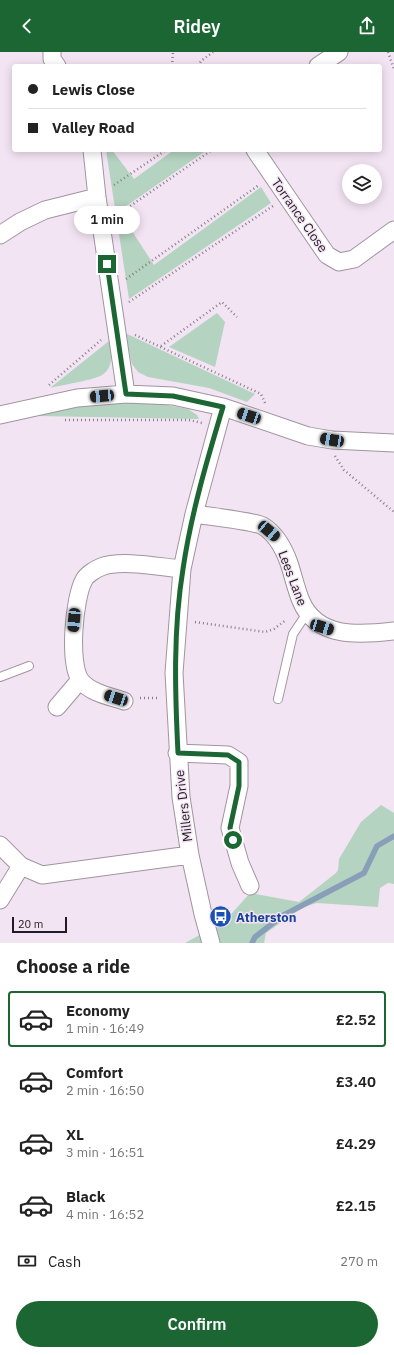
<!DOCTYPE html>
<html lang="en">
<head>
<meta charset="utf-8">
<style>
  :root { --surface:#fff; --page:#f2f2f2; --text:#222; --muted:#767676; --line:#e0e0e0; --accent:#1c6633 }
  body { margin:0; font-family:"IBM Plex Sans",sans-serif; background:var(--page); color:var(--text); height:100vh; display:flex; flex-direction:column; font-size:15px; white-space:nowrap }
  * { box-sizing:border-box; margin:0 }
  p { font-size:13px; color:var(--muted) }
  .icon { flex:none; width:22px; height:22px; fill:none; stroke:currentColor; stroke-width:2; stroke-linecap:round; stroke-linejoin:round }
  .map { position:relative; height:891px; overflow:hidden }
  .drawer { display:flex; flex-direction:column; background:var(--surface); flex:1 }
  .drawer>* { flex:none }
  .banner { position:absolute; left:12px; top:12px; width:370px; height:88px; border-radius:4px; box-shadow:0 2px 10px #0003; display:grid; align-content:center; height:88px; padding:0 16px; background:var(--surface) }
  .tools { position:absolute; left:342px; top:112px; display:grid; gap:8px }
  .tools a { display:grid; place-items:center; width:40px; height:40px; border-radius:50%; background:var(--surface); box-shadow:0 2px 10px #0003; font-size:20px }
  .scale { position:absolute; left:12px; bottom:10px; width:55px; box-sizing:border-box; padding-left:4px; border:2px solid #211c21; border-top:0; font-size:11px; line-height:14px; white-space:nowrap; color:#211c21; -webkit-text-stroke:3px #f3e4f3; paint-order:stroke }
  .end { position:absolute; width:18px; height:18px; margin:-9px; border:5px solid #1c6633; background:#fff; box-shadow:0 0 0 2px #fff }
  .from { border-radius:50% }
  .bubble { position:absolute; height:28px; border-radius:14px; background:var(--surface); box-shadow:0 2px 10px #0003; font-size:13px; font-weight:600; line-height:28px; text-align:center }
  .car { position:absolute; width:12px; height:24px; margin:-12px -6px; border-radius:5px; box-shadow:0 0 3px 1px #0007; background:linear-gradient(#222 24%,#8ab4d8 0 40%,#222 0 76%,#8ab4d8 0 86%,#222 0) }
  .banner b { display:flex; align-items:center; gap:14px; height:38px; font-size:15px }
  .banner b+b { border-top:1px solid var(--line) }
  .banner i { width:10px; height:10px; background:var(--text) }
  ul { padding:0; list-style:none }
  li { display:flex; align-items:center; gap:12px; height:56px; margin:0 8px 6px; padding:0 8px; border:2px solid transparent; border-radius:4px }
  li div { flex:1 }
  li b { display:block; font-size:15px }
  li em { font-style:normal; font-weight:600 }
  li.selected { border-color:var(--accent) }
  li>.icon { width:36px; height:36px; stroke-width:1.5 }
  h2 { padding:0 16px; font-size:18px; line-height:48px }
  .pay { display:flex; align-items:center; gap:10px; height:44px; padding:0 16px; font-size:15px }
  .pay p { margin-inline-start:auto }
  .button { display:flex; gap:8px; margin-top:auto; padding:8px 16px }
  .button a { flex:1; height:46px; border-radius:24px; background:var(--accent); color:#fff; font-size:16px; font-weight:600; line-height:46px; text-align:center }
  header { display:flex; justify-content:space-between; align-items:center; height:52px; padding:0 16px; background:var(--accent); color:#fff; font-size:18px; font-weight:600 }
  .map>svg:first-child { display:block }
  .green { fill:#b4d3c0 }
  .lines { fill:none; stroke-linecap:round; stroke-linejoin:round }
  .stream { stroke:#899eb8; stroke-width:5.5 }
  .service-casing { stroke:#a194a1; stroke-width:10 }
  .minor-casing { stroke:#a194a1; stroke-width:19 }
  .path { stroke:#887e88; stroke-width:2.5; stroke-dasharray:1 3; stroke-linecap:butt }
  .service { stroke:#fff; stroke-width:8 }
  .minor { stroke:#fff; stroke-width:17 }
  .route { stroke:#1c6633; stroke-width:5 }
  .labels { text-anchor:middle; stroke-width:3; stroke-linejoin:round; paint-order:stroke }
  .street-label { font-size:13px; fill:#211c21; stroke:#f3e4f3 }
  .transit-label { font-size:13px; font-weight:bold; fill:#164399; stroke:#f3e4f3; text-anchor:start }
</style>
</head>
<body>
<header><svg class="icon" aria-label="back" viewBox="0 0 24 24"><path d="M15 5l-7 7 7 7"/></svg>Ridey<svg class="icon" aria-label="share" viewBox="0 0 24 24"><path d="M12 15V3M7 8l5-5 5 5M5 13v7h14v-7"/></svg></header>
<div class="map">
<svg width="394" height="891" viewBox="0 0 394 891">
  <rect width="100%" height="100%" fill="#f3e4f3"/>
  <path class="green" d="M 106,98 L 112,98 L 134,127 L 174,98 L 207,98 L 119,159 L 154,213 L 261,135 L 271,151 L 129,247 Z
    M 217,261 L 225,270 L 215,315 L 169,295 Z
    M 125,281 L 255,342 L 247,350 L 209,336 L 148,325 L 138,320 L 132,312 Z
    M 109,289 C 112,301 114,315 102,323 C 95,328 61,333 50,336 Z
    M 151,350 L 188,357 L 197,363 L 199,367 L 37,364 L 35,361 L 107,351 Z
    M 381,753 L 394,761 L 394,832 L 388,831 L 380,836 L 378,855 L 317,851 L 303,855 L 266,881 L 264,891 L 185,891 L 225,869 L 250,841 L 299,850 L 336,821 L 338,818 L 339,807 L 361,770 Z"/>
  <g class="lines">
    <path class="stream" d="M 252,891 L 255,885 L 282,864 L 364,821 L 377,794 L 394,784"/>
    <defs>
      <path id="service" d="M 0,625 L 29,614
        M 278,647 L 293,582 L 307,561"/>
      <path id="minor" d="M 52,0 L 52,7 L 57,14
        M 318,14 L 339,0
        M 92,98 L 97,145 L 126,342
        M 255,98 L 327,203 L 339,210 L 354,207 L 394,178
        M 0,183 L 20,170 L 45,158 L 97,145
        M 0,363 L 77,346 L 126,342 L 173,344 L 223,355 L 308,384 L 332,388 L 394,391
        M 194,462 C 207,464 254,469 263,474 C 276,482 284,497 289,511 C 293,523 296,537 301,549 C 317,587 360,583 394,579
        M 124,649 C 109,644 91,641 81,629 C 68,613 74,545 84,528 C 86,523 96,517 101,515 C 121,507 160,515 182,517
        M 57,655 L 80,628
        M 177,701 L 228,703 L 239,710 L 239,734 L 230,776 L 240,811 L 250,834
        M 0,793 L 21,814 L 42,823 L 190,803
        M 0,848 L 21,814
        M 211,891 L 203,862 L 190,803 L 181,745 L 174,621 L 182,517 L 194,462 L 223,355"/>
    </defs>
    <use href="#service" class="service-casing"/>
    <use href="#minor" class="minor-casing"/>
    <path class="path" d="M 388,0 L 394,17
      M 172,14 L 173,0
      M 198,14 L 201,9 L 213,0
      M 114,133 L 166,98
      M 117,163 L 212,98
      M 126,227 L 259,133
      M 129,250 L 273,154
      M 135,283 L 261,342 L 265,351
      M 161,294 L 222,250 L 237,265
      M 49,333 L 101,288
      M 65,368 L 189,368 L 202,371
      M 335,404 L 344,418 L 394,460
      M 195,570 L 265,580 L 274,577 L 286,568
      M 140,646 L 159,646"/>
    <use href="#service" class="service"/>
    <use href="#minor" class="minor"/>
  </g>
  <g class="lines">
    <path class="route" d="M 107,212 L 126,342 L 173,344 L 223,355 C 207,408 191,462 183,517 C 173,578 175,640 178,701 L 228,703 L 239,710 L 239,734 L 230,776 L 233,788"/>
  </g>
  <defs>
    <symbol id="bus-disc" viewBox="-11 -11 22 22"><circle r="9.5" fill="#1a4fb4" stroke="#f3e4f3"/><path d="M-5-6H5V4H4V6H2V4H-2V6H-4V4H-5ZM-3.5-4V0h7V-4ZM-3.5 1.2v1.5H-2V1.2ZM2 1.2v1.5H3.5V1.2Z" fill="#fff"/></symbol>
  </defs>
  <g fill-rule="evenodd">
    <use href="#bus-disc" x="208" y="852" width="25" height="25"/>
  </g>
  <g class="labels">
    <g class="street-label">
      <text transform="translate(300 163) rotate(55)" y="5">Torrance Close</text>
      <text transform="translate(293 526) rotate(69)" y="5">Lees Lane</text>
      <text transform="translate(183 754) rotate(-97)" y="5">Millers Drive</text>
    </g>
    <g class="transit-label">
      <text x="236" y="870">Atherston</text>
    </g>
  </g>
</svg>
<div class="tools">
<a><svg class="icon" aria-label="layers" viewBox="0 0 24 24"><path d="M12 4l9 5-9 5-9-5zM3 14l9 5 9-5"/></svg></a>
</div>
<div class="scale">20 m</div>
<i class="end from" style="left:233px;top:788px"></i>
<i class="end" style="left:107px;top:212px"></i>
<div class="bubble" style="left:74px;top:154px;width:66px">1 min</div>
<i class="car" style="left:102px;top:344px;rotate:265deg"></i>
<i class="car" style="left:249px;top:364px;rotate:288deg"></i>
<i class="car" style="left:332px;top:388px;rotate:280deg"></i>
<i class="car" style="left:269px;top:479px;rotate:130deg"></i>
<i class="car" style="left:74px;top:568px;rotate:185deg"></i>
<i class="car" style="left:322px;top:575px;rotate:107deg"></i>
<i class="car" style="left:116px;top:646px;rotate:288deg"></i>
<div class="banner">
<b><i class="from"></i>Lewis Close</b>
<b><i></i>Valley Road</b>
</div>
</div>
<section class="drawer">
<h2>Choose a ride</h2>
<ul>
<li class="selected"><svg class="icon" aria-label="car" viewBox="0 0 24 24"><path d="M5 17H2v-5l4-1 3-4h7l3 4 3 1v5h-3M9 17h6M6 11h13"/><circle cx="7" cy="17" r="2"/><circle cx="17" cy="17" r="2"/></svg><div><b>Economy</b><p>1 min · 16:49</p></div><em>£2.52</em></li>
<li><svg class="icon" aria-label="car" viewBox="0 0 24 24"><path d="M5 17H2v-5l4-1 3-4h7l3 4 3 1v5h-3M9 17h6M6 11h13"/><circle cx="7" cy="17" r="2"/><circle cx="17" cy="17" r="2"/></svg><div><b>Comfort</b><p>2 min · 16:50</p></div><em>£3.40</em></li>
<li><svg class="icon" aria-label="car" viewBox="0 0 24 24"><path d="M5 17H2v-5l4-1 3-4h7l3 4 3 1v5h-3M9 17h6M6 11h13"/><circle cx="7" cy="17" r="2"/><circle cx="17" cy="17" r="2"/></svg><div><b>XL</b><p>3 min · 16:51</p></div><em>£4.29</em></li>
<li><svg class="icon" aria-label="car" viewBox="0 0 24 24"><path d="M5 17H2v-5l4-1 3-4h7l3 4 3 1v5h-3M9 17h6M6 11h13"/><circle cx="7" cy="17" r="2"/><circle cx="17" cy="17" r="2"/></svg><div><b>Black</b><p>4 min · 16:52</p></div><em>£2.15</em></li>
</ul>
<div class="pay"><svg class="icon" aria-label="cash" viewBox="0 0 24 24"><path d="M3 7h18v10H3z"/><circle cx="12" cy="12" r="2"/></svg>Cash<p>270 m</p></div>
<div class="button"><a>Confirm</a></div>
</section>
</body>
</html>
